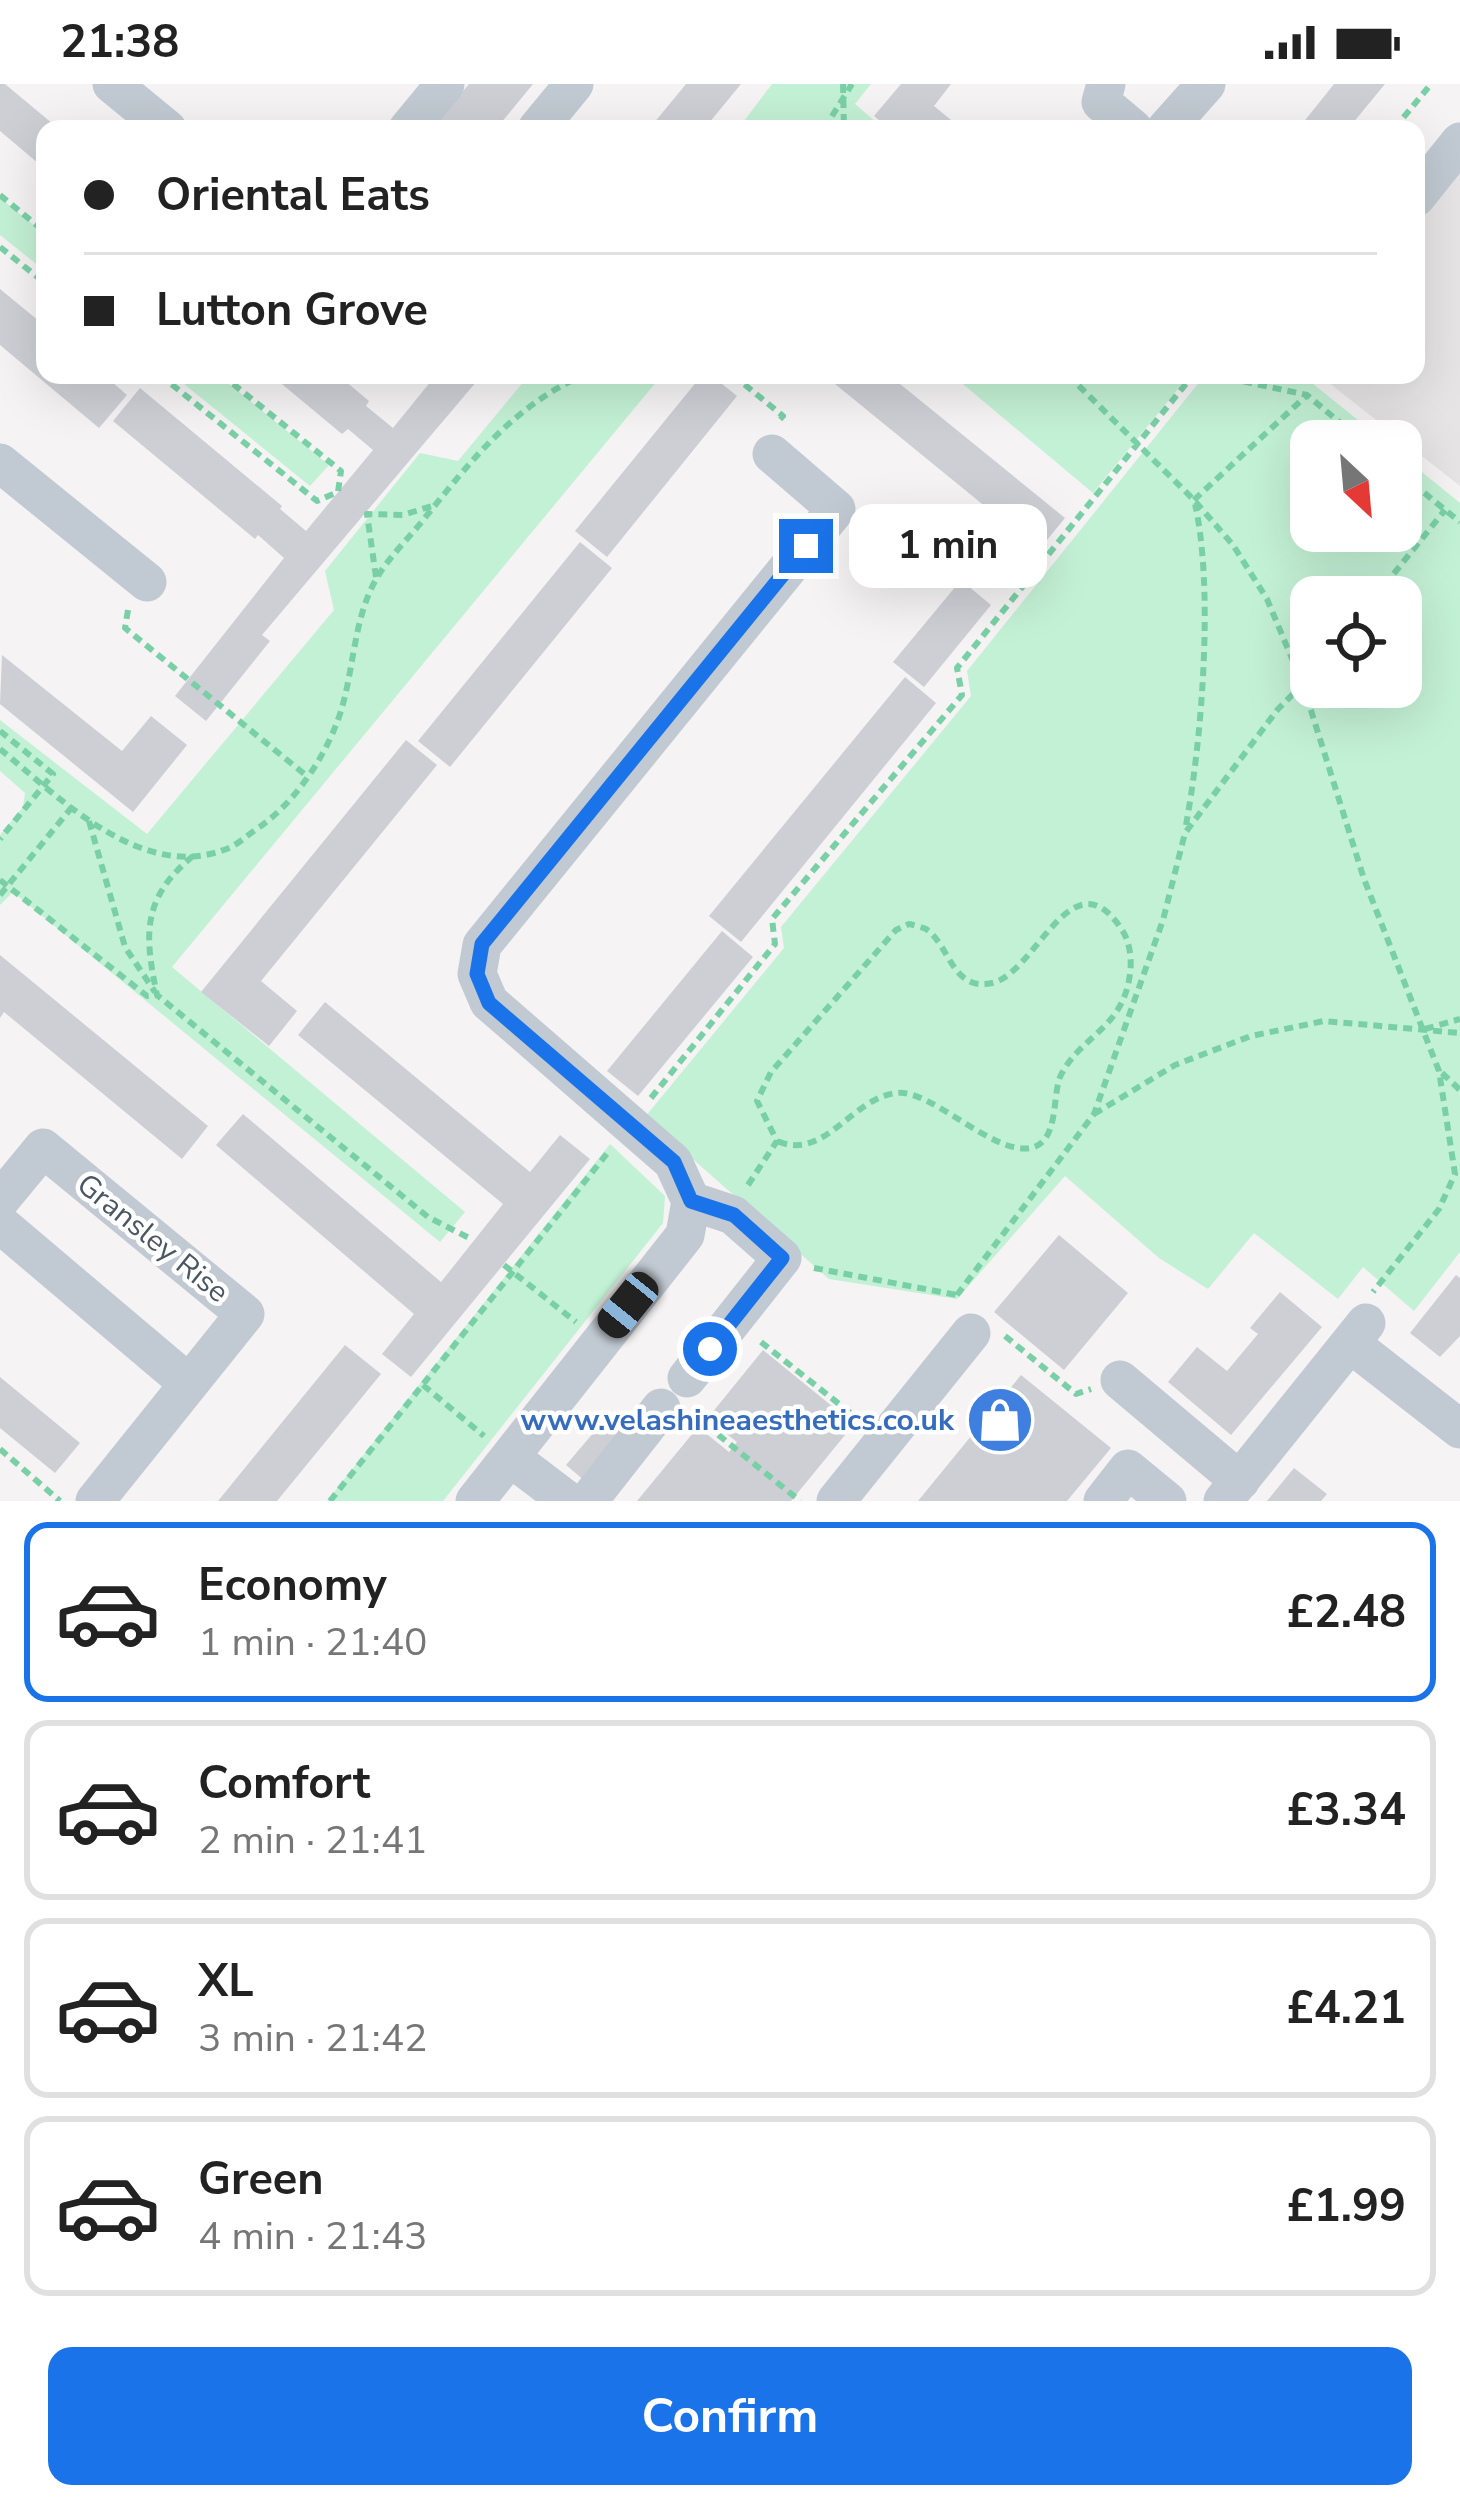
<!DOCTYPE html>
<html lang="en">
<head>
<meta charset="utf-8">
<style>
  :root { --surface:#fff; --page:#f2f2f2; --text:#222; --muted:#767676; --line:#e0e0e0; --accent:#1a73e8 }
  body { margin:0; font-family:"Nunito Sans",sans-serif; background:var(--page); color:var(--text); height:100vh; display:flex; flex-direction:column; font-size:45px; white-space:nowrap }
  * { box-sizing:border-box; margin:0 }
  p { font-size:39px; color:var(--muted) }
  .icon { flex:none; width:66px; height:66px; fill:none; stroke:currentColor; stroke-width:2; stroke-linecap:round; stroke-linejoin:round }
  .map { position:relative; height:1417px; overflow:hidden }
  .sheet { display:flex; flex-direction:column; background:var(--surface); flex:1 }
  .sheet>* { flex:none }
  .guide { position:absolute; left:36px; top:36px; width:1389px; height:264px; border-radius:24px; box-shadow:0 12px 48px #0002; display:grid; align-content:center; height:264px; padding:0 48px; background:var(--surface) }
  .needle { width:78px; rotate:154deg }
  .fabs { position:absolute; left:1290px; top:336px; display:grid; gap:24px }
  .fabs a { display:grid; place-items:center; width:132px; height:132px; border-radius:24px; background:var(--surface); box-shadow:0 12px 48px #0002; font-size:60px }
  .end { position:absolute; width:54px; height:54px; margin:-27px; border:15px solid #1a73e8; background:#fff; box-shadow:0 0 0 6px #fff }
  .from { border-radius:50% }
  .bubble { position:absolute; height:84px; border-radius:24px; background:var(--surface); box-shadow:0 12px 48px #0002; font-size:39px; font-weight:700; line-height:84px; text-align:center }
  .car { position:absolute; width:36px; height:72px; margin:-36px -18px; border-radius:15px; box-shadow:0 0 9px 3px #0007; background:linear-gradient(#222 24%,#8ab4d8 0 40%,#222 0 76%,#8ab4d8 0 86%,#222 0) }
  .guide b { display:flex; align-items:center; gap:42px; height:114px; font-size:45px }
  .guide b+b { border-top:3px solid var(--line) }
  .guide i { width:30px; height:30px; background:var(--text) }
  ul { padding:21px 0 0; list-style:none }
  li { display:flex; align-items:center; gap:36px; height:180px; margin:0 24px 18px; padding:0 24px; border:6px solid var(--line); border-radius:24px }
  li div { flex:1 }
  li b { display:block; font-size:45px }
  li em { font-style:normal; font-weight:700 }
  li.current { border-color:var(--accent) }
  li>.icon { width:108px; height:108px; stroke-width:1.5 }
  .action { display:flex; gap:24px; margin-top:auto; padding:24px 48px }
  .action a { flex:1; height:138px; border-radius:24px; background:var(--accent); color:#fff; font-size:48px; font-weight:700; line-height:138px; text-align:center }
  .status { display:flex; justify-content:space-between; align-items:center; height:84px; padding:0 60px; background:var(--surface); direction:ltr }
  .status svg { height:33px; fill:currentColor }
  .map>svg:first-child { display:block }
  .education { fill:#e6e4e5 }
  .green { fill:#c3f1d5; fill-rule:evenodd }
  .building { fill:#cdcfd5 }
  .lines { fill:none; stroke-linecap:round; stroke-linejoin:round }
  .path { stroke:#7ad0a6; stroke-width:6; stroke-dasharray:9 6; stroke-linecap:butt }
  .minor { stroke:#c1cad2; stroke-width:39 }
  .route { stroke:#1a73e8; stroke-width:15 }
  .labels { text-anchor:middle; stroke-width:9; stroke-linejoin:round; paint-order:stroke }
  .street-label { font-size:30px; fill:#4a5661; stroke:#fff }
  .shop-label { font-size:30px; font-weight:bold; fill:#366cbe; stroke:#fff; text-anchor:end }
</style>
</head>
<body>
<div class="status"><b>21:38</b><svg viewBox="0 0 49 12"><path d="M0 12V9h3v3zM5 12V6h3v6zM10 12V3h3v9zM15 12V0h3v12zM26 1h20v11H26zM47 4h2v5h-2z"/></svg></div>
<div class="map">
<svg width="1460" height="1417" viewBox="0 0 1460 1417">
  <rect width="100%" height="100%" fill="#f5f3f3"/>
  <path class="education" d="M 1460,39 L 1460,402 L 1319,291 L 1416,291 L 1416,93 Z"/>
  <path class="green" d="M 772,0 L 871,0 L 855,20 L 884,45 L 738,45 Z
    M 0,114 L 45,150 L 45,187 L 0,151 Z
    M 173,291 L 218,291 L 329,381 L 310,402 Z
    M 529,291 L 662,291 L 172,883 L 465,1128 L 440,1158 L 13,808 L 0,821 L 0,751 L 23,723 L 25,709 L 0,687 L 0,636 L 147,750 L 334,526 L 325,487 L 420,369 L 458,377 Z
    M 952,291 L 1181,291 L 1186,295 L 1093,409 Z
    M 1205,291 L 1302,291 L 1384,357 L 1311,357 L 1311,447 L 1401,447 L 1401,371 L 1460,419 L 1460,1168 L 1414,1227 L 1363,1183 L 1338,1215 L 1254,1149 L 1208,1205 L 1159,1174 L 1065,1092 L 957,1215 L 829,1195 L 645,1033 L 784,864 L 781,843 L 971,612 L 967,587 ZM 1311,513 L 1401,513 L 1401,603 L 1311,603 Z
    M 610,1060 L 665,1112 L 663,1139 L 443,1417 L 327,1417 Z"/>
  <path class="building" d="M 0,0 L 5,0 L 59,45 L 45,45 L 45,85 L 0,47 Z
    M 469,0 L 533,0 L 496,45 L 448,45 L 438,37 Z
    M 686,0 L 741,0 L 704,45 L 649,45 Z
    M 901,0 L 951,0 L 934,22 L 962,45 L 890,45 L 874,32 Z
    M 1334,0 L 1385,0 L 1348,45 L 1298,45 Z
    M 0,205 L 45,242 L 45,291 L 104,291 L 127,311 L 99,344 L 0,261 Z
    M 271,291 L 338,291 L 369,317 L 366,322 L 393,344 L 436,291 L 482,291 L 262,551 L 270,557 L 206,637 L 175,612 L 284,474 L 258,451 L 255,455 L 113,337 L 140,304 L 282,422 L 280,425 L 306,447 L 373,366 L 348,345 L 342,350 Z
    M 702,291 L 711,291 L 737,312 L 607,473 L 575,447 Z
    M 824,291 L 889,291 L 1065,434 L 1010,501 L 974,472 L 1003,437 Z
    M 580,458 L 612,484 L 450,683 L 418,657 Z
    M 961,496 L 991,521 L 924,603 L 893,578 Z
    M 2,571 L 122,667 L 151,632 L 187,661 L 133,728 L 0,620 Z
    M 905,593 L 936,619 L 741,858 L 709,832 Z
    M 406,656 L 437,681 L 261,897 L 297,927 L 269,962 L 201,908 Z
    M 722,847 L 753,873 L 638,1012 L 607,987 Z
    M 0,871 L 208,1042 L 182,1075 L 4,928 L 0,934 Z
    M 325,918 L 530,1088 L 560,1051 L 590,1075 L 411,1293 L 382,1270 L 414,1230 L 216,1061 L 243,1030 L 441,1198 L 503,1120 L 298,951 Z
    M 1059,1151 L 1128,1209 L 1064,1286 L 994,1228 Z
    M 1456,1191 L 1460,1194 L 1460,1252 L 1440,1273 L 1410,1249 Z
    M 1280,1208 L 1322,1243 L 1231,1351 L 1168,1298 L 1197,1263 L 1227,1287 L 1258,1250 L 1250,1244 Z
    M 345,1261 L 381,1290 L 277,1417 L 218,1417 Z
    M 763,1266 L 854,1340 L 791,1417 L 637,1417 L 698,1343 L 729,1368 L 737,1358 L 707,1335 Z
    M 1021,1291 L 1111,1364 L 1067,1417 L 918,1417 Z
    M 0,1293 L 80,1359 L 55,1389 L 0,1344 Z
    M 606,1334 L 625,1350 L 585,1397 L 566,1381 Z
    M 1294,1384 L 1327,1410 L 1321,1417 L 1267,1417 Z"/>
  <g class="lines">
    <path class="path" d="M 843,0 L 844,45
      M 824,45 L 852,0
      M 1394,45 L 1431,0
      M 0,111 L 45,148
      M 0,163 L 45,199
      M 160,291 L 317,417 L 338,408 L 341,387 L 222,291
      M 733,291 L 783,332 L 776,339
      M 1068,291 L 1194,416 L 1233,461 L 1267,515 L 1303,601 L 1364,795 L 1439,987 L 1455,1090 L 1439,1125 L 1373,1208
      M 1214,291 L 1307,311 L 1362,357
      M 1401,390 L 1460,438
      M 1194,416 L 1306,312
      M 376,493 L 367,430 L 403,431 L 432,422
      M 1375,513 L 1445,426
      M 128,526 L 125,544 L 308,693
      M 0,647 L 53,690 L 0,755
      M 0,665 C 60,714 145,802 231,763 C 241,758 251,748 261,742 C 294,718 321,679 336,641 C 355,594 351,536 378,492 C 390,472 409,454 424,435 C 470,378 514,321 584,291
      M 89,737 L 125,863 L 155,908
      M 1186,741 C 1202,655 1214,504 1195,420
      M 193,772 C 142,814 144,850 157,911 L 428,1133 L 471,1155
      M 0,796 L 147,912 L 157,911
      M 0,811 L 72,723
      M 1425,945 L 1460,935
      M 1442,989 L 1460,1006
      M 651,1014 L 775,860 L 772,835 L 962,611 L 957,584 L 1193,291
      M 1094,1030 L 1175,981 L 1251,952 L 1324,937 L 1460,949
      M 748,1101 L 777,1057 L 757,1017 L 771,988 L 896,846 L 909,840 C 910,840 924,844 926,845 C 950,861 952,908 992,899 C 1036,890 1072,768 1122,846 C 1130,858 1132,875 1130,890 C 1123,946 1079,952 1060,993 C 1052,1014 1059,1059 1030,1064 C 993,1071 931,1005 897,1009 C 852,1013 825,1078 777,1057
      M 504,1181 L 576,1238
      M 814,1184 L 957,1211
      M 957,1211 L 1094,1030 L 1163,836 L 1185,749 L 1278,625 L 1311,592
      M 1005,1252 L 1076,1310 L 1091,1305
      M 761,1258 L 858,1335
      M 423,1301 L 484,1352
      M 695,1332 L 800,1417
      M 0,1365 L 60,1417
      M 330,1417 L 609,1067"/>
    <path class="minor" d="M 112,0 L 167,45
      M 1106,0 L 1101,18 L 1133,45
      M 408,45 L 445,0
      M 537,45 L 574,0
      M 1166,45 L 1206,0
      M 1416,113 L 1460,58
      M 0,379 L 147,498
      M 0,1116 L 43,1064 L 245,1230 L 95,1417
      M 0,1140 L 188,1299
      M 1351,1260 L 1460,1345
      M 687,1294 L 782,1174 L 733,1131 L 691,1117
      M 1120,1296 L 1240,1397
      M 510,1373 L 568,1417
      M 475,1417 L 685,1151 L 691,1117 L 673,1078 L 489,918 L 477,890 L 482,861 L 836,425 L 772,370
      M 588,1417 L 661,1324
      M 836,1417 L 971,1249
      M 1103,1417 L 1128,1385 L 1167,1417
      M 1223,1417 L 1366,1239"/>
  </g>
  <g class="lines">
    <path class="route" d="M 710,1265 L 782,1174 L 734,1131 L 691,1117 L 674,1078 L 489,919 L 477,890 L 482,860 L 806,462"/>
  </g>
  <defs>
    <symbol id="shop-disc" viewBox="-11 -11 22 22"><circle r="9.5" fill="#3f7fe0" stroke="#fff"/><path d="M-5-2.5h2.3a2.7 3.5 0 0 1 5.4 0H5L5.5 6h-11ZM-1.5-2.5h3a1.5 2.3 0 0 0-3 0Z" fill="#fff"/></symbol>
  </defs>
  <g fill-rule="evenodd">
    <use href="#shop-disc" x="962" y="1298" width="76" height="76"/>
  </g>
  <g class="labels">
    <g class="street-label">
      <text transform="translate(153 1154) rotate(39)" y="10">Gransley Rise</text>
    </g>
    <g class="shop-label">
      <text x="954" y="1346">www.velashineaesthetics.co.uk</text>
    </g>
  </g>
</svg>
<div class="fabs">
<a><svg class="needle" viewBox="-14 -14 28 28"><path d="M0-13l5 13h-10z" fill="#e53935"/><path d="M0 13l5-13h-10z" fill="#767676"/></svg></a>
<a><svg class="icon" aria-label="locate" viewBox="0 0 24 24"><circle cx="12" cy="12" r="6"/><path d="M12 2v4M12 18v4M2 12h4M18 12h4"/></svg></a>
</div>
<i class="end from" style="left:710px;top:1265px"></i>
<i class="end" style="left:806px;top:462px"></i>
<div class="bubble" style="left:849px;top:420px;width:198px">1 min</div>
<i class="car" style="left:628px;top:1221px;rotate:219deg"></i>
<div class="guide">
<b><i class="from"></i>Oriental Eats</b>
<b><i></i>Lutton Grove</b>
</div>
</div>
<section class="sheet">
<ul>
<li class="current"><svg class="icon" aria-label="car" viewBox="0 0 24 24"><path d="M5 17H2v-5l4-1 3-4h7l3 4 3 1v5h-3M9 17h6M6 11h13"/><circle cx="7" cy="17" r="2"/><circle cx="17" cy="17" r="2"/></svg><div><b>Economy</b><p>1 min · 21:40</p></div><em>£2.48</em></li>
<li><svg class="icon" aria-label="car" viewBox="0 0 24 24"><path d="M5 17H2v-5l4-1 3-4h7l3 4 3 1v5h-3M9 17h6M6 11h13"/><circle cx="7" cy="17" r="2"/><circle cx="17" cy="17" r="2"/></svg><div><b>Comfort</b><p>2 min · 21:41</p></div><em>£3.34</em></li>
<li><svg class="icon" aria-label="car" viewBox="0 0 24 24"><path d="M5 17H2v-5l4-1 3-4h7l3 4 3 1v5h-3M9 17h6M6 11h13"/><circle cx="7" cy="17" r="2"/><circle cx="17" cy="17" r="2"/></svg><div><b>XL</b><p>3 min · 21:42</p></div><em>£4.21</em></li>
<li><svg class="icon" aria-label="car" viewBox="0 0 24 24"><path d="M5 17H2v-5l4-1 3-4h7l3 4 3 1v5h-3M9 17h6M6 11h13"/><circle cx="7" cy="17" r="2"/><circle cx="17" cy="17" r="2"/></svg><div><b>Green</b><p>4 min · 21:43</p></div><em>£1.99</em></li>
</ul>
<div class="action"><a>Confirm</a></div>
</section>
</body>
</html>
